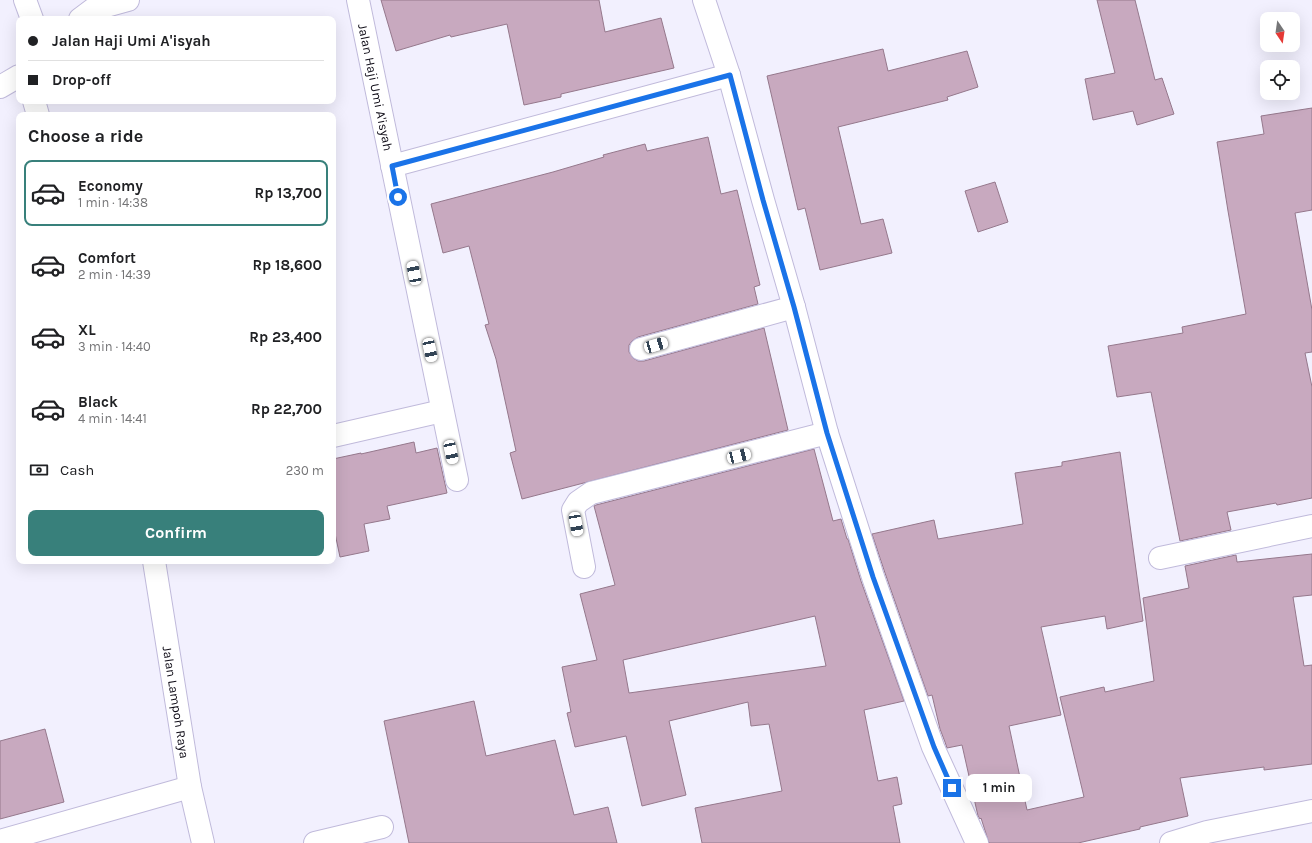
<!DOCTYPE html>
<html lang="en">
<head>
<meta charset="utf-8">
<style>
  :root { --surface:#fff; --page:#f6f6f6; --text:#202124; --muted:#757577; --line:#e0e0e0; --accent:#38807b }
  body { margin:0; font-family:Karla,sans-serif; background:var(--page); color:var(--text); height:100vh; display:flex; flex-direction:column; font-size:15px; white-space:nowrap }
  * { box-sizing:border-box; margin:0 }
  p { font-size:13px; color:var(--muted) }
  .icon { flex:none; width:22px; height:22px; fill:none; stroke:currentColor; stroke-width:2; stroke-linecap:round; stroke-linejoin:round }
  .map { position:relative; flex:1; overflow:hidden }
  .panel { position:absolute; left:16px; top:112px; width:320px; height:452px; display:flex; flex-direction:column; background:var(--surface); border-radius:8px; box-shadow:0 4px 16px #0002 }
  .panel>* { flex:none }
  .guide { position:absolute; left:16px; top:16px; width:320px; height:88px; border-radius:8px; box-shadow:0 4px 16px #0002; display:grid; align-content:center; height:88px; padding:0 12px; background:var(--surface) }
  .needle { width:26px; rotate:167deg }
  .controls { position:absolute; left:1260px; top:12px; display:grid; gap:8px }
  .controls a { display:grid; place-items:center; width:40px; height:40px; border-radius:8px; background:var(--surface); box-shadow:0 4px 16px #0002; font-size:20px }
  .end { position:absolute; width:18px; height:18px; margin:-9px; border:5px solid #1a73e8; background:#fff; box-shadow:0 0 0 2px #fff }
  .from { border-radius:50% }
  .bubble { position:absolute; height:28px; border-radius:8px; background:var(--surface); box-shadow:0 4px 16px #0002; font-size:13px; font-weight:700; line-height:28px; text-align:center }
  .car { position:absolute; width:12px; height:24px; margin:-12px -6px; border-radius:5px; box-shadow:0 0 3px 1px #0007; background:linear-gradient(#fff 24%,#345 0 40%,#fff 0 76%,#345 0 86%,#fff 0) }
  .guide b { display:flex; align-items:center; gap:14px; height:38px; font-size:15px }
  .guide b+b { border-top:1px solid var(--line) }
  .guide i { width:10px; height:10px; background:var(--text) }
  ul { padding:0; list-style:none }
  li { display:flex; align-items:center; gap:12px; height:66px; margin:0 8px 6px; padding:0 4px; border:2px solid transparent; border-radius:8px }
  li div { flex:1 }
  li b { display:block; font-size:15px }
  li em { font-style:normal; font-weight:700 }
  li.on { border-color:var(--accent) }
  li>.icon { width:36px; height:36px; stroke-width:1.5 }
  h2 { padding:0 12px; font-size:18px; line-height:48px }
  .pay { display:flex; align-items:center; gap:10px; height:44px; padding:0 12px; font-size:15px }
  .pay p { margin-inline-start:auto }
  .button { display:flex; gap:8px; margin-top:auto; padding:8px 12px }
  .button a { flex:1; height:46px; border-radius:8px; background:var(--accent); color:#fff; font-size:16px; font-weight:700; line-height:46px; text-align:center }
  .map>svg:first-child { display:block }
  .building { fill:#c8a9bf; stroke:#95788c; fill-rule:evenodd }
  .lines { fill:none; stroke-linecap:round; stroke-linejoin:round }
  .minor-casing { stroke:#c0badb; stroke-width:24 }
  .minor { stroke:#fff; stroke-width:22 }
  .route { stroke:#1a73e8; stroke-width:5 }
  .labels { text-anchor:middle; stroke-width:3.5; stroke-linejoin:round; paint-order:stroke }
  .street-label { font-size:13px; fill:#0d0a15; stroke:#fff }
</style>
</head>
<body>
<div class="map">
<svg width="1312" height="843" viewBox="0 0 1312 843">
  <rect width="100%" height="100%" fill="#f2f0fe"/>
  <path class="building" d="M 381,0 L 599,0 L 605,32 L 661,18 L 674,68 L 561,94 L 561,97 L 524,105 L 507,24 L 451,37 L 450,35 L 396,51 Z
    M 1097,0 L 1135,0 L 1155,80 L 1162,78 L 1174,114 L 1137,125 L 1133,111 L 1093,120 L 1085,79 L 1115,73 Z
    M 883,49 L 888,71 L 967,51 L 978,87 L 947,97 L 948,100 L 838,127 L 861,224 L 883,219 L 892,253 L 820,270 L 805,208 L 798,210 L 767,76 Z
    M 1312,108 L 1312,210 L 1295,213 L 1312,310 L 1312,352 L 1305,353 L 1312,387 L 1312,498 L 1277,505 L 1276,503 L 1227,512 L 1231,530 L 1180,541 L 1151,392 L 1117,397 L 1108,346 L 1183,333 L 1182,327 L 1246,314 L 1228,211 L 1217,142 L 1264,134 L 1261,116 Z
    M 708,137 L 721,194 L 737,190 L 760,285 L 754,287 L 758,304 L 638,337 L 632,341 L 629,345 L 629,352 L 633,358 L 638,361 L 644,361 L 764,328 L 788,430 L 522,499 L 510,453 L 516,451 L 496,359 L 485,325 L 489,324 L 469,246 L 443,253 L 431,204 L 553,172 L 604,157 L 603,155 L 645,144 L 647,151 Z
    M 995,182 L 1008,222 L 978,232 L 965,191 Z
    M 414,442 L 416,453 L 437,448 L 447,493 L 387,506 L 390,519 L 364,524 L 369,551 L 340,557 L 333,524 L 333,459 L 361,453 L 361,454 Z
    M 814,449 L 833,521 L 841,519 L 847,539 L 848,539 L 861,581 L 904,701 L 864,710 L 878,781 L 897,777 L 902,804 L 893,806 L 900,843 L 702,843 L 695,808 L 782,791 L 769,724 L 751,726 L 748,702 L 669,721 L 686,795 L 642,806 L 626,736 L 575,747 L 567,713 L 571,712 L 562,667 L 597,660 L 580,594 L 615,585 L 594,506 L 596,505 ZM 815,616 L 826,666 L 629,693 L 623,660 Z
    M 1120,452 L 1143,621 L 1107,629 L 1105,616 L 1041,627 L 1061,715 L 1009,726 L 1027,810 L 1084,797 L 1060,697 L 1104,687 L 1105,692 L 1154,681 L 1143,598 L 1189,588 L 1185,566 L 1236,555 L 1237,562 L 1312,554 L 1312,595 L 1293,597 L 1304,666 L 1312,665 L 1312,764 L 1264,770 L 1264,767 L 1180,778 L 1188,816 L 1140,827 L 1140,829 L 1078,843 L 989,843 L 981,818 L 980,819 L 978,816 L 962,745 L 947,748 L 945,742 L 940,729 L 932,695 L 928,696 L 885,573 L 872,534 L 934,520 L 938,539 L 1023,524 L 1015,473 L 1062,466 L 1062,462 Z
    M 474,701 L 486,756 L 555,740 L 574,815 L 608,807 L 617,843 L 409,843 L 384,721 Z
    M 45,729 L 64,802 L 0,819 L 0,741 Z"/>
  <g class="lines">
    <defs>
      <g id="minor">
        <path d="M 25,0 L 32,19"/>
        <path id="s1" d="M 358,0 L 457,480"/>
        <path d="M 704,0 L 729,75 L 763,200 L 794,307 L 827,433 L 873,577 L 933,747 L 977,843"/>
        <path d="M 80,19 L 92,10 L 128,0"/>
        <path d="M 0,87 L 19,76"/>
        <path d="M 34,101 L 38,115"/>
        <path d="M 392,166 L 729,75"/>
        <path d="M 641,349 L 794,307"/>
        <path d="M 333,436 L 442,411"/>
        <path d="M 1160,558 L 1312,526"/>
        <path id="s2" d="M 154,561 L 190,787 L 203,843"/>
        <path d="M 584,567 L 573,510 L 578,502 L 591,493 L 827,433"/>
        <path d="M 0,841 L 190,787"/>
        <path d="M 315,843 L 382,827"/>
        <path d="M 1171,843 L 1207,832 L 1312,811"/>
      </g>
    </defs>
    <use href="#minor" class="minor-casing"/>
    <use href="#minor" class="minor"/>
  </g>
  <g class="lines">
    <path class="route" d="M 398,197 L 392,166 L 730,75 L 763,200 L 794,307 L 827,433 L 873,577 L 934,747 L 952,788"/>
  </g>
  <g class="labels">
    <g class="street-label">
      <text dy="5" stroke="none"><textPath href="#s1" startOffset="89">Jalan Haji Umi A'isyah</textPath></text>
      <text dy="5" stroke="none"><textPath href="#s2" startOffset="143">Jalan Lampoh Raya</textPath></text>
    </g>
  </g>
</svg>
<div class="controls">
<a><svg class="needle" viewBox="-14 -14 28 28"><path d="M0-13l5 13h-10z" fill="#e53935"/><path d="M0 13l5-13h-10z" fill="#757577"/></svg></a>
<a><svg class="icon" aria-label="locate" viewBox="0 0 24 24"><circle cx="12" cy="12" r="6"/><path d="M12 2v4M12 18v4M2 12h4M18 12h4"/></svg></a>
</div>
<i class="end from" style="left:398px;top:197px"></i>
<i class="end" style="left:952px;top:788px"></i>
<div class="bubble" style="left:966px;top:774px;width:66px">1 min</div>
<i class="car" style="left:414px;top:273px;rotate:349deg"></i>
<i class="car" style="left:656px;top:345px;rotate:74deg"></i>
<i class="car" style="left:430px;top:350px;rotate:168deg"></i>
<i class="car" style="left:451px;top:452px;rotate:168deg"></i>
<i class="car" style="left:739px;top:456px;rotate:76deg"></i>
<i class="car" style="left:576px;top:524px;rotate:170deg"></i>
<div class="guide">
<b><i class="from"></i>Jalan Haji Umi A'isyah</b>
<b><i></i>Drop-off</b>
</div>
<section class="panel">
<h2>Choose a ride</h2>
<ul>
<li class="on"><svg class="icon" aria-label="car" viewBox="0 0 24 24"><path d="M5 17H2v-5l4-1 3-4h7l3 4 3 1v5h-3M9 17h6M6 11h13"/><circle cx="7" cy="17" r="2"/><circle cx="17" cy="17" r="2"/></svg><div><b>Economy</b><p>1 min · 14:38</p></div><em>Rp 13,700</em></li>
<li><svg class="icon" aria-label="car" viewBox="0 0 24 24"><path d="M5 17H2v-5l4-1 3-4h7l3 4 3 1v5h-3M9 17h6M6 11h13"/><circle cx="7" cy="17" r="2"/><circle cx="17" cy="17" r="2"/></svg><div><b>Comfort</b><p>2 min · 14:39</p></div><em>Rp 18,600</em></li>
<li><svg class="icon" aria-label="car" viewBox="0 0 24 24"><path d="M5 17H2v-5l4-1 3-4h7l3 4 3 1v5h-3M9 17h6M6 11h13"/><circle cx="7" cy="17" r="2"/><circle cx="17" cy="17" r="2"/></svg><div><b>XL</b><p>3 min · 14:40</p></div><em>Rp 23,400</em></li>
<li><svg class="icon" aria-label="car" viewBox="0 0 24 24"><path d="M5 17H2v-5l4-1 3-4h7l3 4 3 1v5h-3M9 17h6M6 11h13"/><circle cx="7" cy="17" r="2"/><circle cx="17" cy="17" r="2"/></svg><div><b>Black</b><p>4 min · 14:41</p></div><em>Rp 22,700</em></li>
</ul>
<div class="pay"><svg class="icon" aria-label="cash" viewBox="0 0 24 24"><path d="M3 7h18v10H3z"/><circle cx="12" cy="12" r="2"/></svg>Cash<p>230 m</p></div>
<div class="button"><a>Confirm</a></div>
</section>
</div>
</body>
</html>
